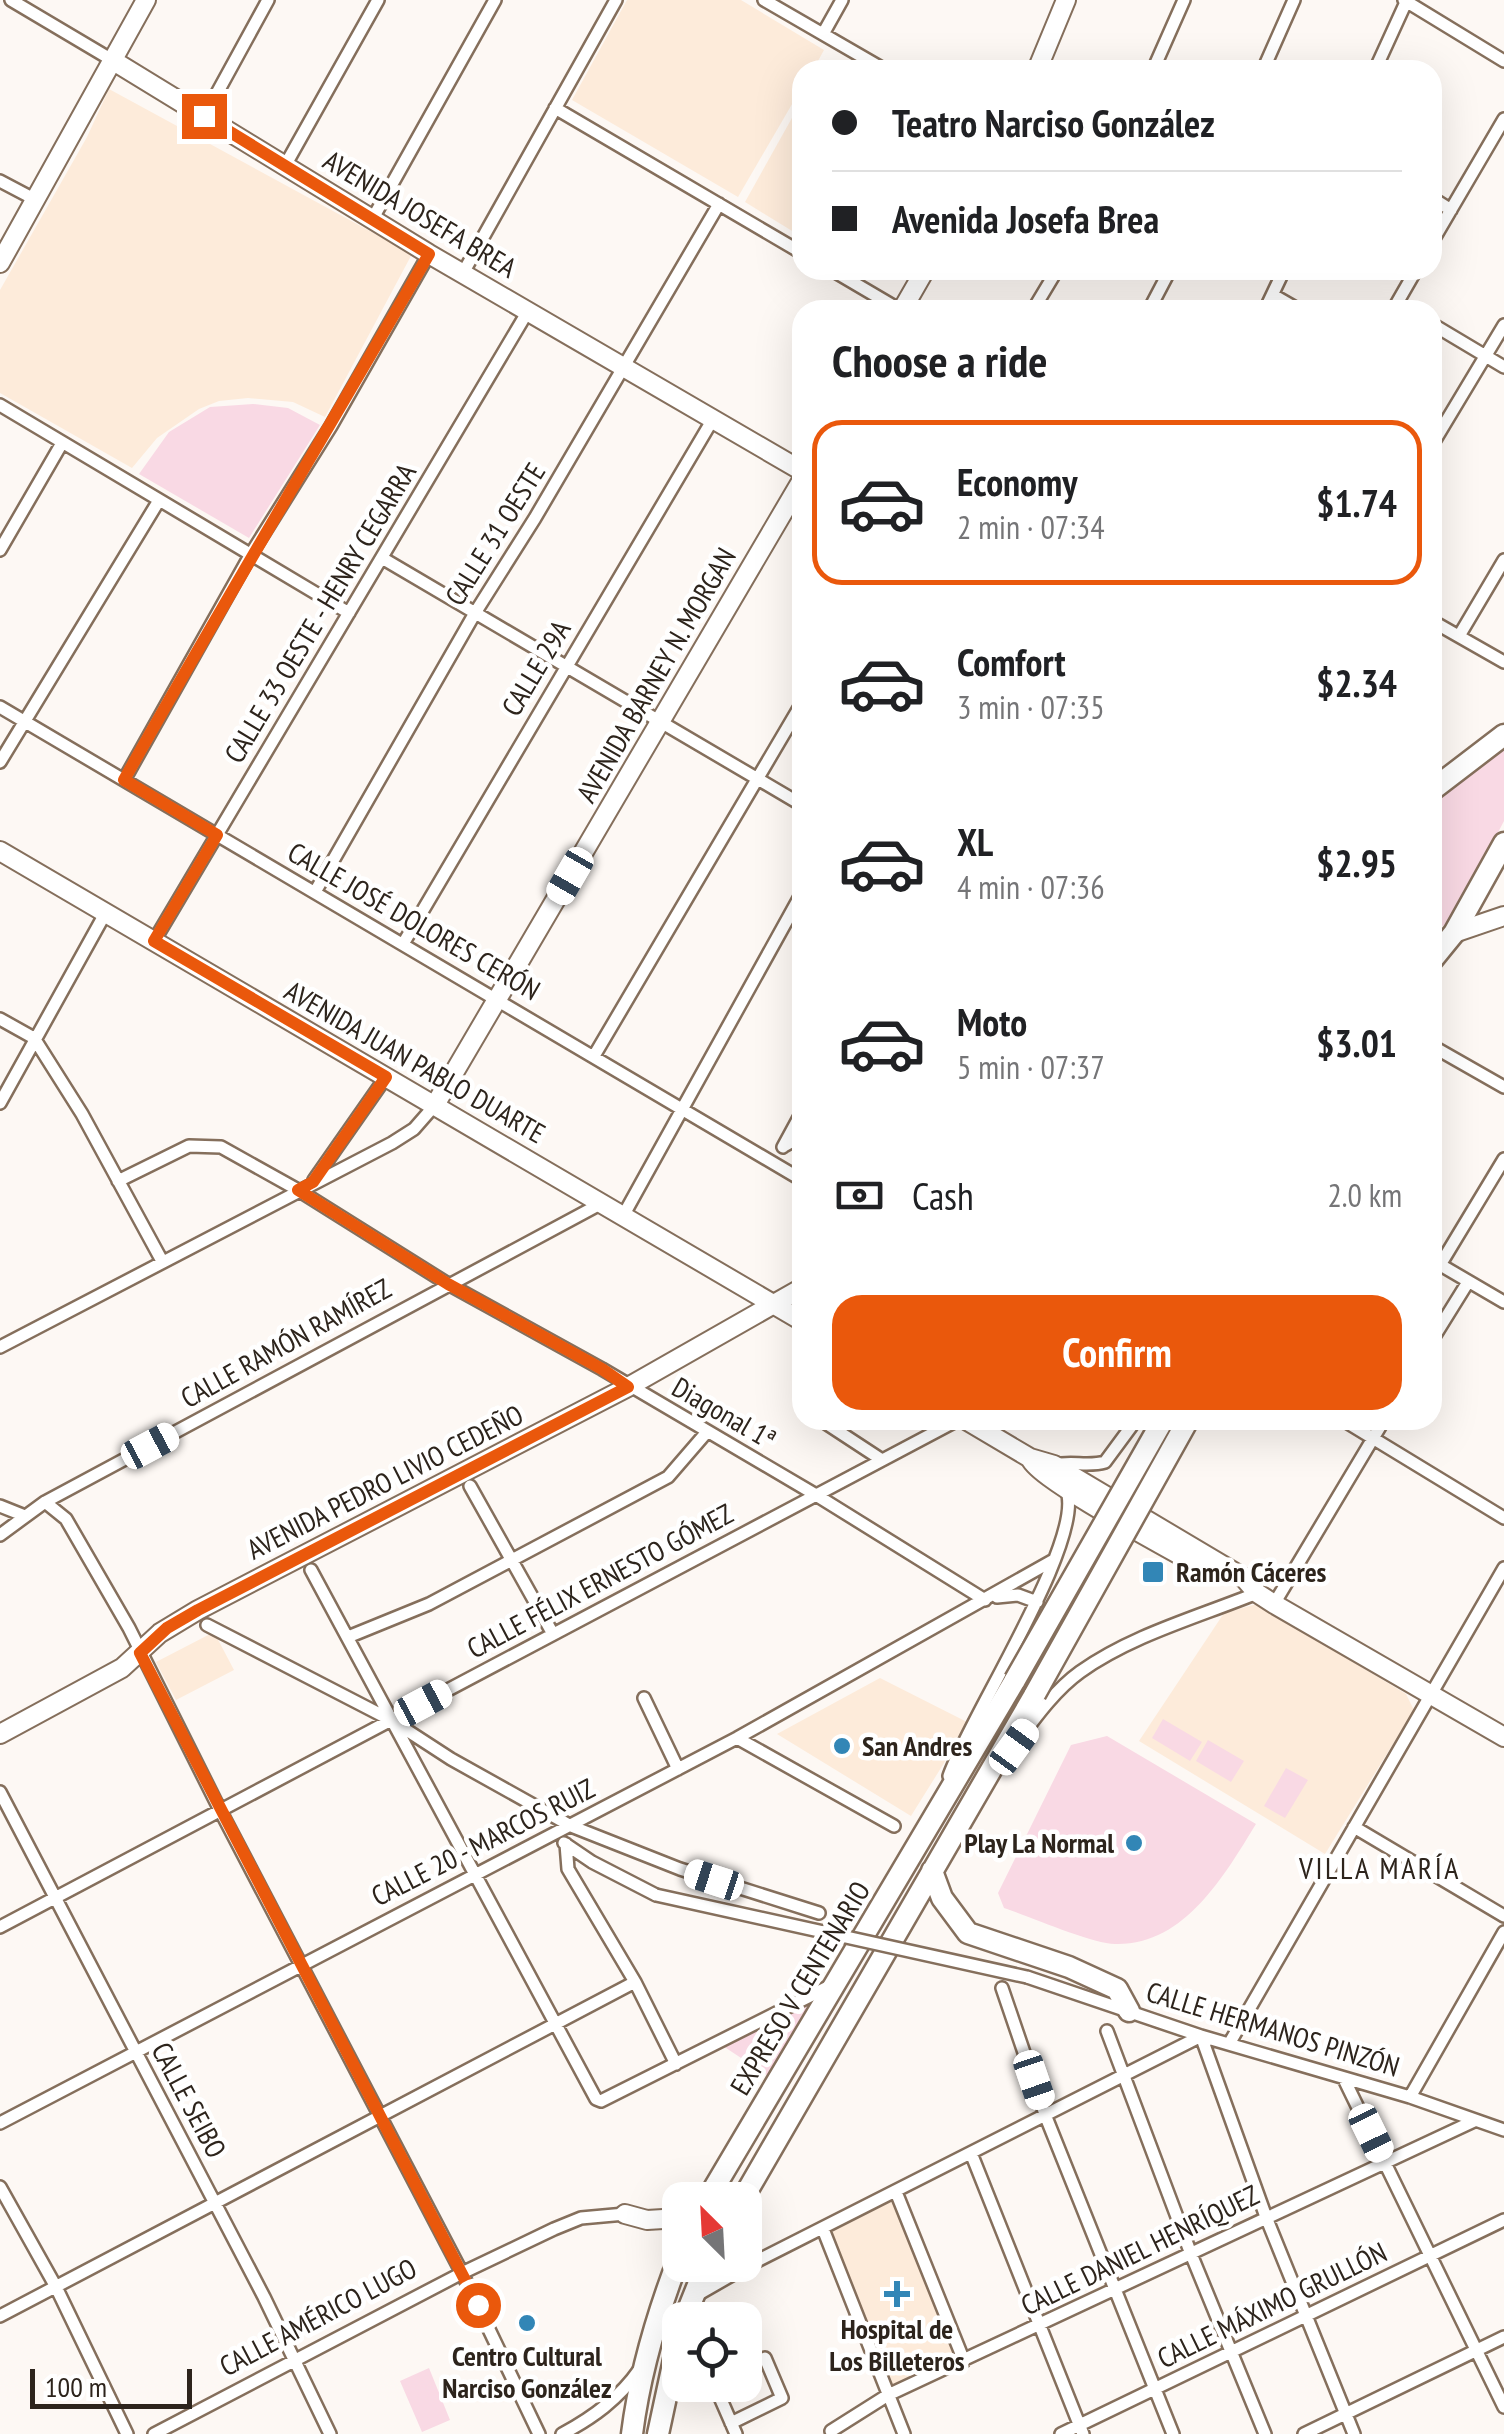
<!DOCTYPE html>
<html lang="en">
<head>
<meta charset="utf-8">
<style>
  :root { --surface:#fff; --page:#f2f2f2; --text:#202124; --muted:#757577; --line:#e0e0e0; --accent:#ea580c }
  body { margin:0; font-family:"PT Sans Narrow",sans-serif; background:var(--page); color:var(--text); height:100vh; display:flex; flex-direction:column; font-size:38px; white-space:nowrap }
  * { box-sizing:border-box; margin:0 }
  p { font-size:32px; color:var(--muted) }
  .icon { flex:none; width:55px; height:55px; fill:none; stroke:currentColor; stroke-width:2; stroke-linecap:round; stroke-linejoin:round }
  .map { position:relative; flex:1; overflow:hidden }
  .side { position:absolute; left:792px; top:300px; width:650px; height:1130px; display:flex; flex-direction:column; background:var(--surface); border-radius:30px; box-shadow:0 10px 40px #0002 }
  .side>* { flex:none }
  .top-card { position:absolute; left:792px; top:60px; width:650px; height:220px; border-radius:30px; box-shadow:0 10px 40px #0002; display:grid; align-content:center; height:220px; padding:0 40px; background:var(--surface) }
  .needle { width:65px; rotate:336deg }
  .tools { position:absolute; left:662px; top:2182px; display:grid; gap:20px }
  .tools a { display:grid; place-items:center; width:100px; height:100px; border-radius:20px; background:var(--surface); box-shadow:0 10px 40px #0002; font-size:50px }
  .scale { position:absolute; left:30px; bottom:25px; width:162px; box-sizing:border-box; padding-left:10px; border:5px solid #2d241c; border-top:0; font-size:28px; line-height:35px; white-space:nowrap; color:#2d241c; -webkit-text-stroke:8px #fff; paint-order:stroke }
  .end { position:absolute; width:45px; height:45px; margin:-22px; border:12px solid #ea580c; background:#fff; box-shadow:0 0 0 5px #fff }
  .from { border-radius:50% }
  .car { position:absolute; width:30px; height:60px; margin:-30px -15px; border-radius:12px; box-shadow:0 0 8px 2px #0007; background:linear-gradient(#fff 24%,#345 0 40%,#fff 0 76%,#345 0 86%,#fff 0) }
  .top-card b { display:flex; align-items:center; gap:35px; height:95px; font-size:38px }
  .top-card b+b { border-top:2px solid var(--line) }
  .top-card i { width:25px; height:25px; background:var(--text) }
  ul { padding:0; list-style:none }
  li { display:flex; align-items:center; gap:30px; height:165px; margin:0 20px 15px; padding:0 20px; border:5px solid transparent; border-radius:30px }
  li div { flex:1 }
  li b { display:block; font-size:38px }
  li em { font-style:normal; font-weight:700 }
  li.on { border-color:var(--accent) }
  li>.icon { width:90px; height:90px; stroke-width:1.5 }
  h2 { padding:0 40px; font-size:45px; line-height:120px }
  .pay { display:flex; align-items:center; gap:25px; height:110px; padding:0 40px; font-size:38px }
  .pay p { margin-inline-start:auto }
  .button { display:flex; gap:20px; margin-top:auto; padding:20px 40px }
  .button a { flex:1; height:115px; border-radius:30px; background:var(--accent); color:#fff; font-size:40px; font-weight:700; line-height:115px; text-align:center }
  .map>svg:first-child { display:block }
  .built { fill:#fdebda }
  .green { fill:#f9d9e4 }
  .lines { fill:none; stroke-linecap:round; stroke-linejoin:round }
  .street-casing { stroke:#856f5c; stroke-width:16 }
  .secondary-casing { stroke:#856f5c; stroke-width:22 }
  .primary-casing { stroke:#856f5c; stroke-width:25 }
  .street { stroke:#fff; stroke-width:11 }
  .secondary { stroke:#fff; stroke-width:18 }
  .primary { stroke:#fff; stroke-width:20 }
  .street-bridge-casing { stroke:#856f5c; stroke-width:16; stroke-linecap:butt }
  .primary-bridge-casing { stroke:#856f5c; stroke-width:25; stroke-linecap:butt }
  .street-bridge { stroke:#fff; stroke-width:11 }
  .primary-bridge { stroke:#fff; stroke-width:20 }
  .route { stroke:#ea580c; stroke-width:12 }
  .poi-dot { fill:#3286b6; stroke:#fff; stroke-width:4 }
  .labels { text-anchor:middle; stroke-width:9; stroke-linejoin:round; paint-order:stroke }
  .street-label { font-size:28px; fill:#2d241c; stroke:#fff }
  .poi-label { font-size:28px; font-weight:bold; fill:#2d241c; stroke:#fff; text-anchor:start }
  .neighbourhood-label { font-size:30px; letter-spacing:2.5px; fill:#2d241c; stroke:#fff }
</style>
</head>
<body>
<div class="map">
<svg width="1504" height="2434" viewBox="0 0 1504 2434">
  <rect width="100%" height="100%" fill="#fdf8f4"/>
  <path class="built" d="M 627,0 L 741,0 L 824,50 L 813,70 L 802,70 L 802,87 L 738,197 L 572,100 Z
    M 109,89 L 412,254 L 325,417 L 293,402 L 248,398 L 219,401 L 199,409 L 157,438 L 132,468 L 0,393 L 0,290 L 87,137 Z
    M 802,100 L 802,237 L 745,202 Z
    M 1257,1604 L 1406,1694 L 1414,1710 L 1325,1854 L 1139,1741 L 1224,1613 Z
    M 214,1632 L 234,1670 L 176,1700 L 156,1662 Z
    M 880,1678 L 969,1723 L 911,1816 L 777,1734 Z
    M 900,2196 L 966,2360 L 893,2395 L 829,2228 Z"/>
  <path class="green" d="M 253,404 L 288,408 L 320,425 L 249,538 L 139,474 L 169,432 L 210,407 Z
    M 1504,745 L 1504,821 L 1450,924 L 1433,928 L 1432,801 L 1460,772 Z
    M 1163,1719 L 1202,1742 L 1190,1761 L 1152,1738 Z
    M 1107,1736 L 1256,1824 C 1224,1876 1184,1946 1115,1944 C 1092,1944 1029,1916 1004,1908 L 998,1893 L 1071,1745 Z
    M 1208,1740 L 1244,1761 L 1231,1782 L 1196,1761 Z
    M 1286,1768 L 1308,1780 L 1285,1818 L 1264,1806 Z
    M 823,1994 L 771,2078 L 723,2046 Z
    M 429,2368 L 450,2420 L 422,2432 L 400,2381 Z"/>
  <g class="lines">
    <defs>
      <path id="street" d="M 11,0 L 112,60
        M 764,0 L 885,70
        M 1404,0 L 1504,61
        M 823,34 L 842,0
        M 1153,70 L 1184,0
        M 1263,70 L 1294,0
        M 1375,70 L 1407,0
        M 555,108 L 802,253
        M 204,117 L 268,0
        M 286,164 L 378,0
        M 0,181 L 36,200
        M 1432,198 L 1451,210
        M 373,218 L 495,0
        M 1432,242 L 1504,119
        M 832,270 L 900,310
        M 463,273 L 616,0
        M 1273,295 L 1299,310
        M 1033,310 L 1057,270
        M 1149,310 L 1170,270
        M 1265,310 L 1284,270
        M 1393,310 L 1416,270
        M 1432,324 L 1504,367
        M 0,405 L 349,613
        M 1432,445 L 1504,325
        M 0,550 L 62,443
        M 382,558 L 802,805
        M 1432,621 L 1504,662
        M 1459,636 L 1504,560
        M 0,707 L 802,1180
        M 0,762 L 158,502
        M 124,780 L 251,554 L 331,426 L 429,254
        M 315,892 L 475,613 L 535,518 L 719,204
        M 154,941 L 528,311
        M 403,944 L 713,419
        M 0,1019 L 34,1038 L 82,1114 L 162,1261
        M 1432,1046 L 1504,1087
        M 594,1056 L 802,703
        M 0,1103 L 106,912
        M 784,1146 L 802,1136
        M 783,1147 L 802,1112
        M 314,1180 L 386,1077
        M 118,1181 L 189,1146 L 221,1147 L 298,1190 L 448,1284 L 602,1369 L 816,1495 L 985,1600
        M 623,1216 L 802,893
        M 1432,1260 L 1504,1302
        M 1440,1265 L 1504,1159
        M 1432,1340 L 1468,1282
        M 0,1347 L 392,1143 L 414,1129 L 435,1105
        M 821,1420 L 882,1460
        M 1343,1420 L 1504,1518
        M 1054,1465 C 1072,1461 1089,1467 1105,1462 L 1136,1420
        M 470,1486 L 553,1634
        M 45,1502 L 66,1519 L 129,1628 L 220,1810 L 462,2273 L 539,2434
        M 0,1506 L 25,1516
        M 0,1535 L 45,1502 L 602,1203
        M 311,1570 L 596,2099 L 601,2101 L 828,1987
        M 997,1597 L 1018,1595 L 1037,1602
        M 1274,1604 L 1384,1420
        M 207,1625 L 391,1720 L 451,1759 L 571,1826 L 680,1869 L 819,1913
        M 348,1637 L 429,1604 L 668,1477 L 706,1433
        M 644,1698 L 678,1769
        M 737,1738 L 894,1826
        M 1017,1742 C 1035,1718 1055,1690 1080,1672 C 1132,1635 1198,1617 1257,1593
        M 949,1776 C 968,1720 1088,1536 1066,1489
        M 0,1792 L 264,2297 L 330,2434
        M 1354,1827 L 1504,1916
        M 564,1843 L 592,1862 L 656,1895
        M 566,1844 L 568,1869 L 635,1982 L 676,2064
        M 0,1927 L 958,1420
        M 1027,1977 L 1201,2036 L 1410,2097 L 1504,2130
        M 1002,1988 L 1046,2117 L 1173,2434
        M 1107,2031 L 1191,2254 L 1265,2434
        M 1229,2044 L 1504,1568
        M 1344,2079 L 1504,2407
        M 1410,2097 L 1504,1932
        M 0,2123 L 737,1738 L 1052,1561
        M 971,2153 L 1083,2434
        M 0,2187 L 56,2287 L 127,2434
        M 896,2192 L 964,2361
        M 745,2224 L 751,2264
        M 823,2229 L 904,2434
        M 697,2295 L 751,2264 L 1201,2036 L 1266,2217 L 1354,2434
        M 0,2316 L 635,1982
        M 719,2395 L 736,2434
        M 731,2423 L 782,2398 L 765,2358
        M 831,2431 L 888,2395 L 1474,2121
        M 154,2434 L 462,2273 L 554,2229 L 581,2218 L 625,2214
        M 562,2434 C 592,2418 619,2399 639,2370
        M 1061,2434 L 1504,2220
        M 1304,2434 L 1504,2337"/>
      <path id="secondary" d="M 112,60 L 429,254 L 802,471
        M 1037,70 L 1066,0
        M 0,263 L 146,0
        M 902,310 L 925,270
        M 0,851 L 802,1321
        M 1454,933 L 1504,916
        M 435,1105 L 802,480
        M 966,1420 L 1030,1458 L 1054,1465 L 1244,1578 L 1257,1593 L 1274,1604 L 1504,1737
        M 1030,1458 C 1036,1479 1185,1557 1214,1574
        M 0,1734 L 122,1668 L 160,1633 L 198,1610 L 628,1387 L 802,1288
        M 625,2214 L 647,2220 L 680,2218"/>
      <path id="primary" d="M 1432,790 L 1504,735
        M 1432,960 L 1454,933 L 1504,843
        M 932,1871 L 942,1898 L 968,1933 L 1069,1967 L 1117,1989 L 1129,2011
        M 707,2200 L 1015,1680
        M 742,2200 L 1035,1694
        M 684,2320 L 706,2265
        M 632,2434 C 640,2371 657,2314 680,2255
        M 658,2434 L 680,2332"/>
    </defs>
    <use href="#street" class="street-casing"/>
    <use href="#secondary" class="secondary-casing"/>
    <use href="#primary" class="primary-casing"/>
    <use href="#street" class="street"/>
    <use href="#secondary" class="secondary"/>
    <use href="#primary" class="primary"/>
    <defs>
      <path id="street-bridge" d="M 656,1895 L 1027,1977"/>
      <path id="primary-bridge" d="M 1015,1680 L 1163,1420
        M 1035,1694 L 1188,1420"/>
    </defs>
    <use href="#street-bridge" class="street-bridge-casing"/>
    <use href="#primary-bridge" class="primary-bridge-casing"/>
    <use href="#street-bridge" class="street-bridge"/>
    <use href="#primary-bridge" class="primary-bridge"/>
  </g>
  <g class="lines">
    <path class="route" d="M 204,116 L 429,254 C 328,430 223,603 124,780 L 217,835 L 154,941 L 386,1077 L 313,1182 L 298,1190 L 448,1284 L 602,1369 L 628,1387 L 198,1610 L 167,1628 L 140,1653 L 478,2305"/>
  </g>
  <g class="poi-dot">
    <rect x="1141" y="1560" width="24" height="24" rx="5"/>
    <circle cx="842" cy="1746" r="10"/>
    <circle cx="1134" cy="1843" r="10"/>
    <path d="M892 2279h10v10h10v10h-10v10h-10v-10h-10v-10h10z"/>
    <circle cx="527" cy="2323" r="10"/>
  </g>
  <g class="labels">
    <g class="street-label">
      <text transform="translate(420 214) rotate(31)" y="10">AVENIDA JOSEFA BREA</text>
      <text transform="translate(495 534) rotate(-58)" y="10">CALLE 31 OESTE</text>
      <text transform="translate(320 613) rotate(-59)" y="10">CALLE 33 OESTE - HENRY CEGARRA</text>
      <text transform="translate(536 668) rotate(-59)" y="10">CALLE 29A</text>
      <text transform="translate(656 675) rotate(-60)" y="10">AVENIDA BARNEY N. MORGAN</text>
      <text transform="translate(414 921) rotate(30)" y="10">CALLE JOSÉ DOLORES CERÓN</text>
      <text transform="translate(415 1062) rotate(30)" y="10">AVENIDA JUAN PABLO DUARTE</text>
      <text transform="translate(286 1343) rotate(-29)" y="10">CALLE RAMÓN RAMÍREZ</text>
      <text transform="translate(724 1413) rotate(30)" y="10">Diagonal 1ª</text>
      <text transform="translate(385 1482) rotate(-27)" y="10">AVENIDA PEDRO LIVIO CEDEÑO</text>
      <text transform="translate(600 1581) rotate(-28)" y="10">CALLE FÉLIX ERNESTO GÓMEZ</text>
      <text transform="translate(483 1842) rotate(-27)" y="10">CALLE 20 - MARCOS RUIZ</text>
      <text transform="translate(800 1988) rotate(-59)" y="10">EXPRESO V CENTENARIO</text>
      <text transform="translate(1273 2029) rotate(17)" y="10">CALLE HERMANOS PINZÓN</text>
      <text transform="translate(189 2100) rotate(62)" y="10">CALLE SEIBO</text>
      <text transform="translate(1140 2250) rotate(-26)" y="10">CALLE DANIEL HENRÍQUEZ</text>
      <text transform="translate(1272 2305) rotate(-26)" y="10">CALLE MÁXIMO GRULLÓN</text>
      <text transform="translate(318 2317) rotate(-28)" y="10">CALLE AMÉRICO LUGO</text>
    </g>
    <g class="poi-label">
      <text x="1176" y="1582">Ramón Cáceres</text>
      <text x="862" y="1756">San Andres</text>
      <text x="1114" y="1853" text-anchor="end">Play La Normal</text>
      <text x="897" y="2339" text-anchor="middle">Hospital de<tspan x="897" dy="32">Los Billeteros</tspan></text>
      <text x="527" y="2366" text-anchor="middle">Centro Cultural<tspan x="527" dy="32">Narciso González</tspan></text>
    </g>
    <g class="neighbourhood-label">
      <text x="1380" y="1879">VILLA MARÍA</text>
    </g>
  </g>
</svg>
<div class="tools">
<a><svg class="needle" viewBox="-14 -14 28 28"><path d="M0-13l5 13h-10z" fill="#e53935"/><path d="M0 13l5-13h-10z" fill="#757577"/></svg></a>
<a><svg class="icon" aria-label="locate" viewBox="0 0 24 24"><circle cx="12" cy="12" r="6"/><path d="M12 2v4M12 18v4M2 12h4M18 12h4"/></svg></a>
</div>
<div class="scale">100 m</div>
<i class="end from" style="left:478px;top:2305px"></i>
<i class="end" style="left:204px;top:116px"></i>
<i class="car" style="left:570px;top:876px;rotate:210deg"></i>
<i class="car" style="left:150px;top:1446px;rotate:62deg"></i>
<i class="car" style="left:423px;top:1703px;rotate:62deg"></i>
<i class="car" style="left:1014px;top:1747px;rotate:36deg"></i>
<i class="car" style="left:714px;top:1880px;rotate:288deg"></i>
<i class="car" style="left:1034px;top:2080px;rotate:161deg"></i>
<i class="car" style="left:1371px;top:2133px;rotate:154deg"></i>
<div class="top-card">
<b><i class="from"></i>Teatro Narciso González</b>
<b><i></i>Avenida Josefa Brea</b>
</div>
<section class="side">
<h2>Choose a ride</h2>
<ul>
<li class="on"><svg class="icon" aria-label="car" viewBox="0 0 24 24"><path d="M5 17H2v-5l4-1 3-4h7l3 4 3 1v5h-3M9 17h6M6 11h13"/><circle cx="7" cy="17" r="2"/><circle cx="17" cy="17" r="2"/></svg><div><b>Economy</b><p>2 min · 07:34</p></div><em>$1.74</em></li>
<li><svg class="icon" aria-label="car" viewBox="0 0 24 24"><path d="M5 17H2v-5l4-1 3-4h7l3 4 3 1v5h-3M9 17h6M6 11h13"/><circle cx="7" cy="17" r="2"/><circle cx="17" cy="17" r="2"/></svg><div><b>Comfort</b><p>3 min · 07:35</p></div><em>$2.34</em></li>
<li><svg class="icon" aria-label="car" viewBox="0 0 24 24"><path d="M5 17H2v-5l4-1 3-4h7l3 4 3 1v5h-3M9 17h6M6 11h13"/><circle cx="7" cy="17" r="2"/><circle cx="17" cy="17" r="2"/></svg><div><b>XL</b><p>4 min · 07:36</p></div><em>$2.95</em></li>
<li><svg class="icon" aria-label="car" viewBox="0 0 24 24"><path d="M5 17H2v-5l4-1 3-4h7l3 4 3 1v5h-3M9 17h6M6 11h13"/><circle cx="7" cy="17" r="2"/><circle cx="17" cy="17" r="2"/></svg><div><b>Moto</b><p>5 min · 07:37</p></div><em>$3.01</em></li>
</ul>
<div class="pay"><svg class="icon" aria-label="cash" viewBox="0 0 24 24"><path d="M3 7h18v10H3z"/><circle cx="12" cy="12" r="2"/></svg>Cash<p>2.0 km</p></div>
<div class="button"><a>Confirm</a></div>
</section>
</div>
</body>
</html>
